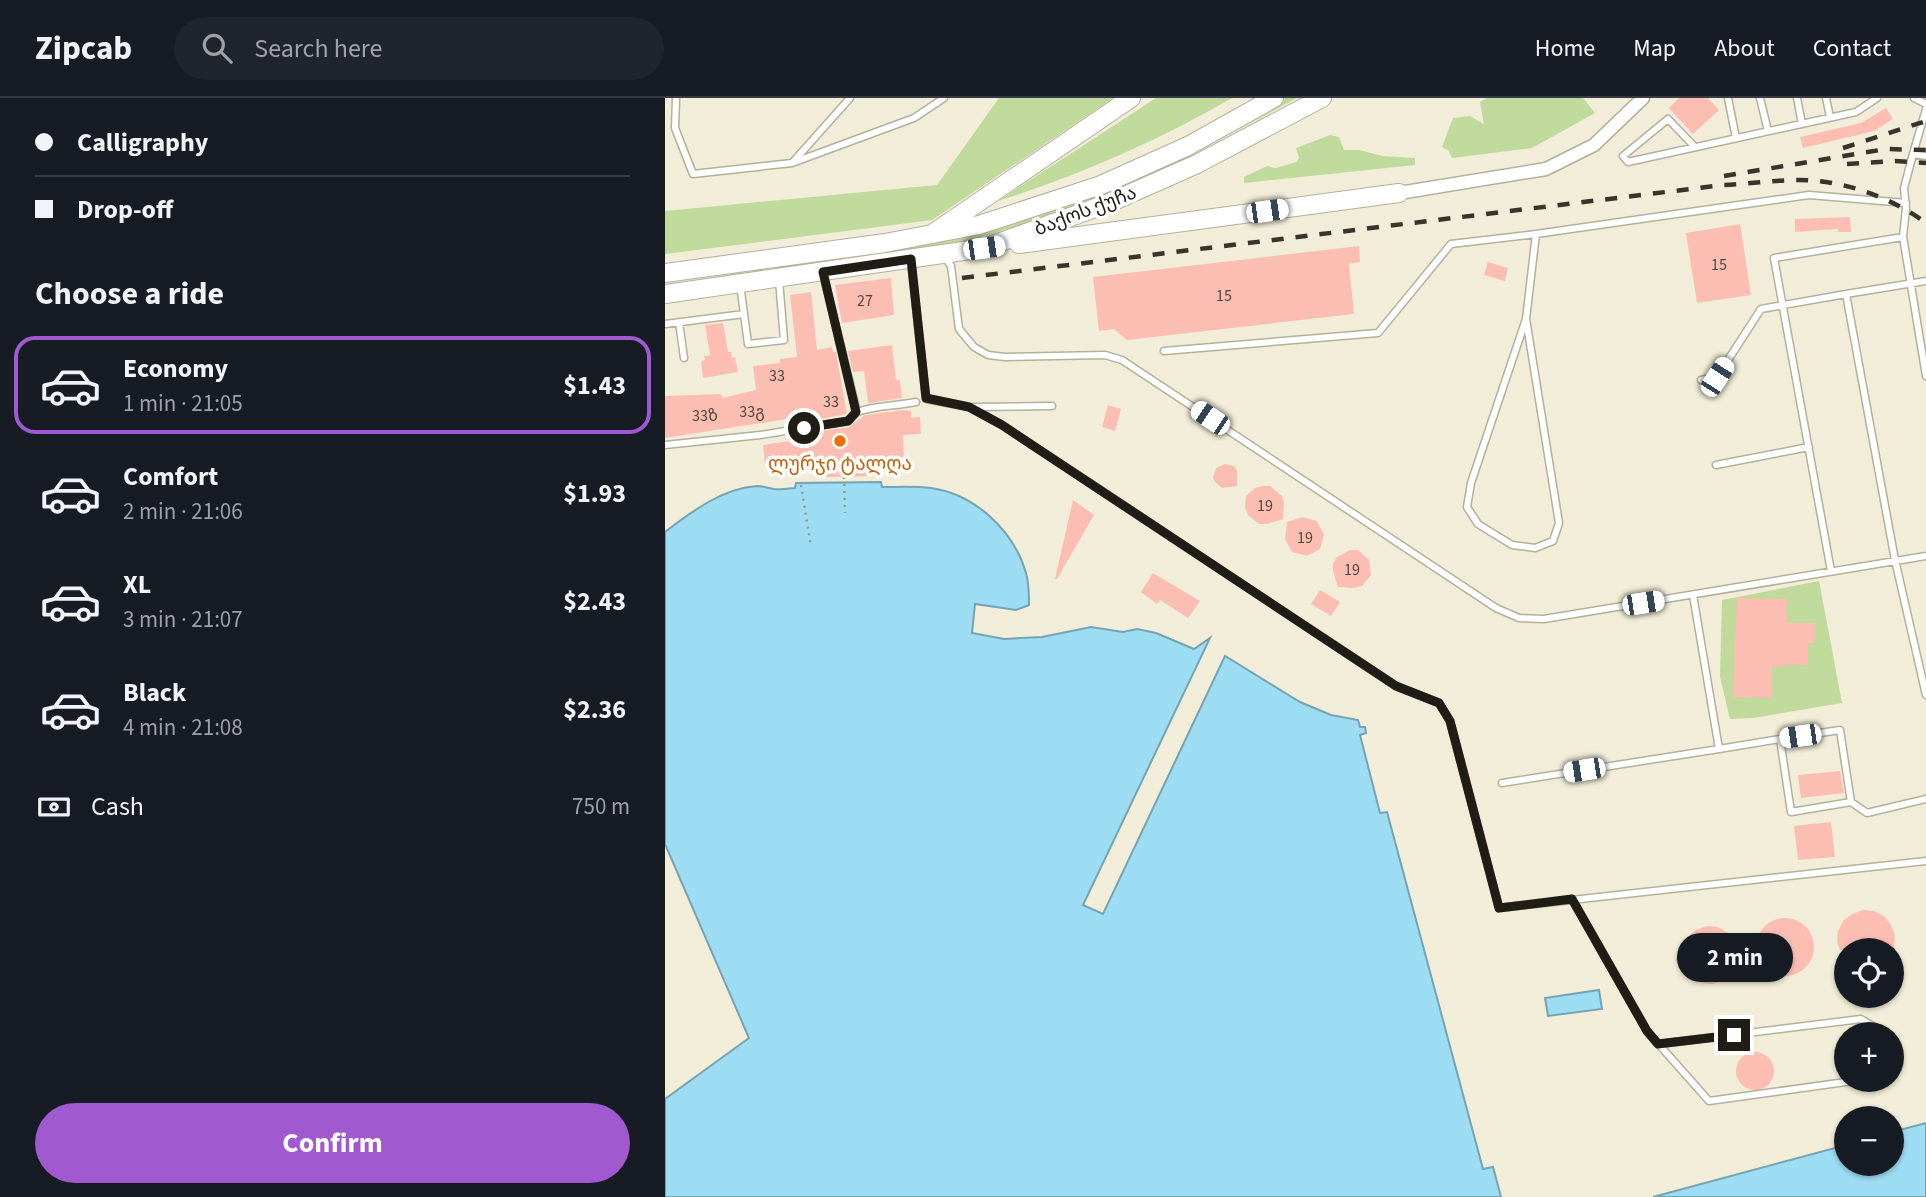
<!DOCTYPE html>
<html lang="en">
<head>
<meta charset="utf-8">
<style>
  :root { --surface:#171b24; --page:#20242c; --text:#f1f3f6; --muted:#9ea1a6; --line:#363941; --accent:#a059ce }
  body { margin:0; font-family:"Source Sans 3","Noto Sans Georgian",sans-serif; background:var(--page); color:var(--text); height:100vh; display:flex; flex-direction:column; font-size:26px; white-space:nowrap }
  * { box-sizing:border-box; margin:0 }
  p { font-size:23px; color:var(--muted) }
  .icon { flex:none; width:38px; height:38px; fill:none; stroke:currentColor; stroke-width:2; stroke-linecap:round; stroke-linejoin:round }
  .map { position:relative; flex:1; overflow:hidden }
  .panel { display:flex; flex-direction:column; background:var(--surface); width:665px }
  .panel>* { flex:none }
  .banner { display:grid; align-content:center; height:154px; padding:0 35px; background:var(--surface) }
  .buttons { position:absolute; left:1169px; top:840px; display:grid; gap:14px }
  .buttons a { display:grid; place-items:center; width:70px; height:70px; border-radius:50%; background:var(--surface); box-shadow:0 2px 5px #0004; font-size:35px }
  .end { position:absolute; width:32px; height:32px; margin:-16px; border:9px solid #1f1d16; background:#fff; box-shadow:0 0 0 4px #fff }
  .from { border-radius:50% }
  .bubble { position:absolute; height:49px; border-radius:24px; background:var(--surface); box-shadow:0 2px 5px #0004; font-size:23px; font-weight:700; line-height:49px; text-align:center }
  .car { position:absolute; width:21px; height:42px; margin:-21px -10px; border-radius:9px; box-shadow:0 0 5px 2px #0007; background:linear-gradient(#fff 24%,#345 0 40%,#fff 0 76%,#345 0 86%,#fff 0) }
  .banner b { display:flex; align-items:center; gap:24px; height:66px; font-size:26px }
  .banner b+b { border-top:2px solid var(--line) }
  .banner i { width:18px; height:18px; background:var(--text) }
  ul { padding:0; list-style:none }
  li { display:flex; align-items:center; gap:21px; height:98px; margin:0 14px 10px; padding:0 21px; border:4px solid transparent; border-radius:21px }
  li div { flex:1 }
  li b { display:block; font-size:26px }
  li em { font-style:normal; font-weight:700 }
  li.on { border-color:var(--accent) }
  li>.icon { width:63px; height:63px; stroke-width:1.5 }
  h2 { padding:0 35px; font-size:32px; line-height:84px }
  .pay { display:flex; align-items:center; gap:18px; height:77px; padding:0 35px; font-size:26px }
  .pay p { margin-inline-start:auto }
  .action { display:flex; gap:14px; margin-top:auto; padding:14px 35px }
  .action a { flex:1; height:80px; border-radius:42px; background:var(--accent); color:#fff; font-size:28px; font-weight:700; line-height:80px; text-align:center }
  header { display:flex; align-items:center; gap:42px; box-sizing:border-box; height:98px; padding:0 35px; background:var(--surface); border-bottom:2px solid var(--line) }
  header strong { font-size:33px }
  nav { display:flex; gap:38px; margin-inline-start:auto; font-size:24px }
  .search { width:490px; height:63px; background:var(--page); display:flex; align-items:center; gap:18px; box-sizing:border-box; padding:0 24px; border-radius:38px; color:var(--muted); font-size:26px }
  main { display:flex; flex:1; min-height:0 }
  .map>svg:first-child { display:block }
  .green { fill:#bfda9b }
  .water { fill:#9cddf4; stroke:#76a3b1; stroke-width:2 }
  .building { fill:#fcbeb3 }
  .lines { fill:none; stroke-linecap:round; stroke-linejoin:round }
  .lane-casing { stroke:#b4b09b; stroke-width:9 }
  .street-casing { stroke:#b4b09b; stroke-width:15 }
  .secondary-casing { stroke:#b4b09b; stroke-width:20 }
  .path { stroke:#9b9889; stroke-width:2.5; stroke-dasharray:2 5; stroke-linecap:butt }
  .lane { stroke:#fff; stroke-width:6 }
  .street { stroke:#fff; stroke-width:12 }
  .secondary { stroke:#fff; stroke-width:18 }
  .rail { stroke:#36342b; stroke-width:4.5; stroke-dasharray:12 12; stroke-linecap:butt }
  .route { stroke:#1f1d16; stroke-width:9 }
  .food-dot { fill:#e8710a; stroke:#fff; stroke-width:2.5 }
  .labels { text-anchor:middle; stroke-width:7; stroke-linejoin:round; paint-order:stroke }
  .number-label { font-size:16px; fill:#56453d }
  .street-label { font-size:19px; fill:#1f1d16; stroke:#fff }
  .food-label { font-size:19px; fill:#c56008; stroke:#fff }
</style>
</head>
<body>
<header>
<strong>Zipcab</strong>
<div class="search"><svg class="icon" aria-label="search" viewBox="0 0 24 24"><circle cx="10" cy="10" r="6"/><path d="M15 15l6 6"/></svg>Search here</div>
<nav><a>Home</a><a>Map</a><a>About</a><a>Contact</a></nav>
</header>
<main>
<section class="panel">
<div class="banner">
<b><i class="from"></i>Calligraphy</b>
<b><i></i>Drop-off</b>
</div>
<h2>Choose a ride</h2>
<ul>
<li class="on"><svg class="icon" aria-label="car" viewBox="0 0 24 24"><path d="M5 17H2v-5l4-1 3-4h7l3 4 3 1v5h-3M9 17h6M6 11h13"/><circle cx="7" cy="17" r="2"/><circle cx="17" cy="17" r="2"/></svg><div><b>Economy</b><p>1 min · 21:05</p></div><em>$1.43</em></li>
<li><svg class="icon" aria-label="car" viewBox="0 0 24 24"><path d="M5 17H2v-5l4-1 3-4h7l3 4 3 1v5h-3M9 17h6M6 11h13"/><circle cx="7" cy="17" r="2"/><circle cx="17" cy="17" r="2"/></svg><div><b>Comfort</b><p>2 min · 21:06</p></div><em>$1.93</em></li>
<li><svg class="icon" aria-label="car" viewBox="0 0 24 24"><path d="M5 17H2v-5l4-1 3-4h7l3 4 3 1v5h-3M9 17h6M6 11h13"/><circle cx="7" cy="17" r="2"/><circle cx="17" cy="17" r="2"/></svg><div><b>XL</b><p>3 min · 21:07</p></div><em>$2.43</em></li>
<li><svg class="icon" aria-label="car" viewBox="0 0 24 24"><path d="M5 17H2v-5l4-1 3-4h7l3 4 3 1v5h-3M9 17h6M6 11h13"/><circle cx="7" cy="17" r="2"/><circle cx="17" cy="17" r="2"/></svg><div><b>Black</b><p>4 min · 21:08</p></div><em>$2.36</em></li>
</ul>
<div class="pay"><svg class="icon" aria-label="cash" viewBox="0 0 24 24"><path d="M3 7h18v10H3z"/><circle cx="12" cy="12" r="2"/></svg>Cash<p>750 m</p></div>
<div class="action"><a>Confirm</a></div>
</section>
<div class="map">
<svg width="1261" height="1099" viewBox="0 0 1261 1099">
  <rect width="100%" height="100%" fill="#f1edd8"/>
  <path class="green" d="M 334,0 L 448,0 L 267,122 L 0,156 L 0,113 L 272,87 Z
    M 491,0 L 567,0 C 493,43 415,77 333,103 Z
    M 619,0 L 632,0 L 477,83 L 394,116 L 277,150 L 156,166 L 155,162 L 273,144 L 382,114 L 461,84 Z
    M 822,0 L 918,0 L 930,15 L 867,50 L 787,60 L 783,52 L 777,49 L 788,20 L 805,18 L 819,26 L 815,4 Z
    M 665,37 L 674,39 L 679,52 L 694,52 L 718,58 L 750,60 L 750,67 L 579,85 L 579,79 L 602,68 L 611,70 L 632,64 L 634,60 L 631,50 Z
    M 1154,483 L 1177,605 L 1088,620 L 1065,621 L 1055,579 L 1057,502 Z"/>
  <path class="water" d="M 216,384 L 217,389 C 233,389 250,388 266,390 C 310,396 349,433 361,475 C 364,485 364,497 364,507 L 351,512 L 310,506 L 307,535 L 339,541 L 377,539 L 426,529 L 458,534 L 472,531 L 491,535 L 529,551 L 545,540 L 418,807 L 438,816 L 560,558 L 635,604 L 666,617 L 693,622 L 695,629 L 700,629 L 701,635 L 695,637 L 715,715 L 722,714 L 818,1071 L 828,1069 L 836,1099 L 0,1099 L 0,1001 L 84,940 L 0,746 L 0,434 C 26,414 58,390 92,388 C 98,388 103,390 109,391 C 116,392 123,390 130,390 L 131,385 Z
    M 934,892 L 937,911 L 883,918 L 880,900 Z
    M 1261,1025 L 1261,1099 L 988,1099 L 1181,1047 L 1181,1066 L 1227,1066 L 1227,1034 Z"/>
  <path class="building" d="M 1014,0 L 1043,0 L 1054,12 L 1028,36 L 1004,10 Z
    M 1221,10 L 1228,21 L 1209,33 L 1138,50 L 1135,39 L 1196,25 Z
    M 1185,119 L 1186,134 L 1173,134 L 1173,131 L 1130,134 L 1130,121 Z
    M 1075,126 L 1086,197 L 1032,205 L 1021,135 Z
    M 694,148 L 695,164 L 684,166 L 689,216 L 462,242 L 449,231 L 434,233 L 428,179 Z
    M 823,164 L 843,170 L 840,183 L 819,177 Z
    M 226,180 L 229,217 L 177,225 L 170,187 Z
    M 146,194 L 152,252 L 167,249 L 168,254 L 171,254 L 182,316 L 123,327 L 122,321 L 0,340 L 0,298 L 56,296 L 57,300 L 91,292 L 88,268 L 115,265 L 115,261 L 132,259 L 125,197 Z
    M 58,225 L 63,254 L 66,254 L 67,260 L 70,259 L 73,274 L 38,280 L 36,263 L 40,262 L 39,258 L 45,257 L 40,227 Z
    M 227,247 L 231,282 L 235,282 L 237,300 L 203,305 L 199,273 L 188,274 L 183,253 Z
    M 443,307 L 456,311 L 450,333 L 437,329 Z
    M 238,312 L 246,313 L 246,320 L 255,319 L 256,336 L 238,337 L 239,370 L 213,367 L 215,378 L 159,379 L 157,364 L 143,365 L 143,359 L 100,365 L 98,347 L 125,343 L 125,338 L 184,329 L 200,317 Z
    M 560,366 L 569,368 L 572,372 L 572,388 L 557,390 L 550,384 L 548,380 L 551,370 Z
    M 598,388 L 605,388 L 617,398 L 619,405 L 618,421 L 602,426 L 594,426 L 583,417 L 580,409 L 581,398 L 590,390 Z
    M 408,402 L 429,417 L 392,481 L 390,481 Z
    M 637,419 L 652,423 L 659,437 L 655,451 L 642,458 L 627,454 L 620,441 L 622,424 Z
    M 685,452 L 693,452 L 704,462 L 706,477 L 697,488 L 689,490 L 673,489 L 668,473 L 668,466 L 672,459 Z
    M 488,475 L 535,503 L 523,520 L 495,502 L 492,506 L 476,494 Z
    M 655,492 L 675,504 L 666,518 L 646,506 Z
    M 1072,500 L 1122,501 L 1122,525 L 1150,525 L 1150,545 L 1143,545 L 1143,567 L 1117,567 L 1116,569 L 1107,569 L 1107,600 L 1068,599 Z
    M 1175,673 L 1179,695 L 1136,700 L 1133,677 Z
    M 1166,724 L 1170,759 L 1133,762 L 1129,728 Z
    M 1198,812 L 1209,813 L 1219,818 L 1226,827 L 1230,838 L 1229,852 L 1175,852 L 1172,844 L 1173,833 L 1178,823 L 1187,816 Z
    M1091 849a29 29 0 1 1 58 0a29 29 0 1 1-58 0Z
    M 1042,828 L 1053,829 L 1063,835 L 1070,843 L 1074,854 L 1073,865 L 1068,875 L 1059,882 L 1048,886 L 1037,885 L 1027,880 L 1020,871 L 1017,862 L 1010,863 L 1022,839 L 1031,832 Z
    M1071 973a19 19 0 1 1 38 0a19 19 0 1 1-38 0Z"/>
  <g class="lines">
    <defs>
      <path id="lane" d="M 11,0 L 10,30 L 28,76 L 127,65 L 249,20 L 279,0
        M 1063,0 L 1071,40
        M 1095,0 L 1103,33
        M 1132,0 L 1137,26
        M 1161,0 L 1165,19
        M 1249,0 L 1261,6
        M 1030,49 L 1003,21 L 958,58 L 963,64 L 1191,14 L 1212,0
        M 1248,56 L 1261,11
        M 1261,58 L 1248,56 L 1239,90 L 1241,111 L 1238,139 L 1261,278
        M 128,64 L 185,0
        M 279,158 L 286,168 L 294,231 L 309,249 L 323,257 L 340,259 L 440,257 L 457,262 L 831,510 L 854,520 L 879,521 L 1261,458
        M 246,163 L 261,301 L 304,309 L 337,327 L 731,588 L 774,605 L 785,623 L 834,810 L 1261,763
        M 158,176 L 192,314 C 210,307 232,308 251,304
        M 1261,183 L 1181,196 L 1230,462 L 1261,597
        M 75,186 L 83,246 L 119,242 L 114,182
        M 861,221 L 806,385 L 802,409 L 813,426 L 847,447 L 870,450 L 888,443 L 894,425 L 861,221 L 871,136 L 1144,97 L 1241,105
        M 14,224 L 19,260
        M 0,226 L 79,216
        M 499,253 L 713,235 L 786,146 L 871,136
        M 1036,282 L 1052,279 L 1096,211 L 1181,196
        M 308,309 L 387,308
        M 0,347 L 95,337 L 183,323 L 192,314
        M 1051,367 L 1144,349
        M 1166,473 L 1109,160 L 1238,139
        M 1028,497 L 1054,651 L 1115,641
        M 837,685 L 1054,651
        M 1186,704 L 1175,632 L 1115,641 L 1126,714 L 1186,704 L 1202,715 L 1261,701
        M 907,801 L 982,933 L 1044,1003 L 1195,982
        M 993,946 L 1196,921 L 1211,930 L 1214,936"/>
      <path id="street" d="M 734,95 L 881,71 L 929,47 L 978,0"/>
      <path id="secondary" d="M 270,134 L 466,0
        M 354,146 L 734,95
        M 0,175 L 220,145 L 314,127 L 436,87 L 523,48 L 609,0
        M 0,196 L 319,150 L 444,105 L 532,66 L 657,0"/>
    </defs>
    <use href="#lane" class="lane-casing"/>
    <use href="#street" class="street-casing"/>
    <use href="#secondary" class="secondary-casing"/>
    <path class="path" d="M 179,379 L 180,415
      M 136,387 L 146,449"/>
    <use href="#lane" class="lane"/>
    <use href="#street" class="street"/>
    <use href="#secondary" class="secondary"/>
    <path class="rail" d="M 1178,50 L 1261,23
      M 1182,66 L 1230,63 L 1261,65
      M 1059,78 L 1221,51 L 1261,52
      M 297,180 L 1058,87 C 1083,86 1109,82 1134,82 C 1178,82 1226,99 1261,125"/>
  </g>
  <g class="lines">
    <path class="route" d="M 139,330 L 183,323 L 191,314 L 158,174 L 246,161 L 261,300 L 304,309 L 337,327 L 731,588 L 774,605 L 785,623 L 834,810 L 907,801 L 982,933 L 993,946 L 1069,937"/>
  </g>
  <circle class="food-dot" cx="175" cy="343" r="7"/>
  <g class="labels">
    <g class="number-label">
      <text x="1054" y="172">15</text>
      <text x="559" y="203">15</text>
      <text x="200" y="208">27</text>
      <text x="112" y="283">33</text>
      <text x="166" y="309">33</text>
      <text x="87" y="319">33გ</text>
      <text x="40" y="323">33ზ</text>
      <text x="600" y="413">19</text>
      <text x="640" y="445">19</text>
      <text x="687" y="477">19</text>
    </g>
    <g class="street-label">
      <text transform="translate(420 112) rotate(-21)" y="7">ბაქოს ქუჩა</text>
    </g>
    <g class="food-label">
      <text x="175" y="372">ლურჯი ტალღა</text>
    </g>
  </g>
</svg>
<div class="buttons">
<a><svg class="icon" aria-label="locate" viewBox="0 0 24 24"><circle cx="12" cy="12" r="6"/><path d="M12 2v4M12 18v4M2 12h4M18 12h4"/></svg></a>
<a>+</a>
<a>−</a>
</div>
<i class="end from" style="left:139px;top:330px"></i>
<i class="end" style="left:1069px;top:937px"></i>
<div class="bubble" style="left:1012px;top:835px;width:116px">2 min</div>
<i class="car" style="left:602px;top:113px;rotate:82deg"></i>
<i class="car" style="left:319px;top:150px;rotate:82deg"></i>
<i class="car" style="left:1052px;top:279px;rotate:33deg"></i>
<i class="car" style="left:545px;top:320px;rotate:304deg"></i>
<i class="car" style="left:978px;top:505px;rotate:81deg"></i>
<i class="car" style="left:1135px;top:638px;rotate:262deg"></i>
<i class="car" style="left:919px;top:672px;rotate:261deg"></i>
</div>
</main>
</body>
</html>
